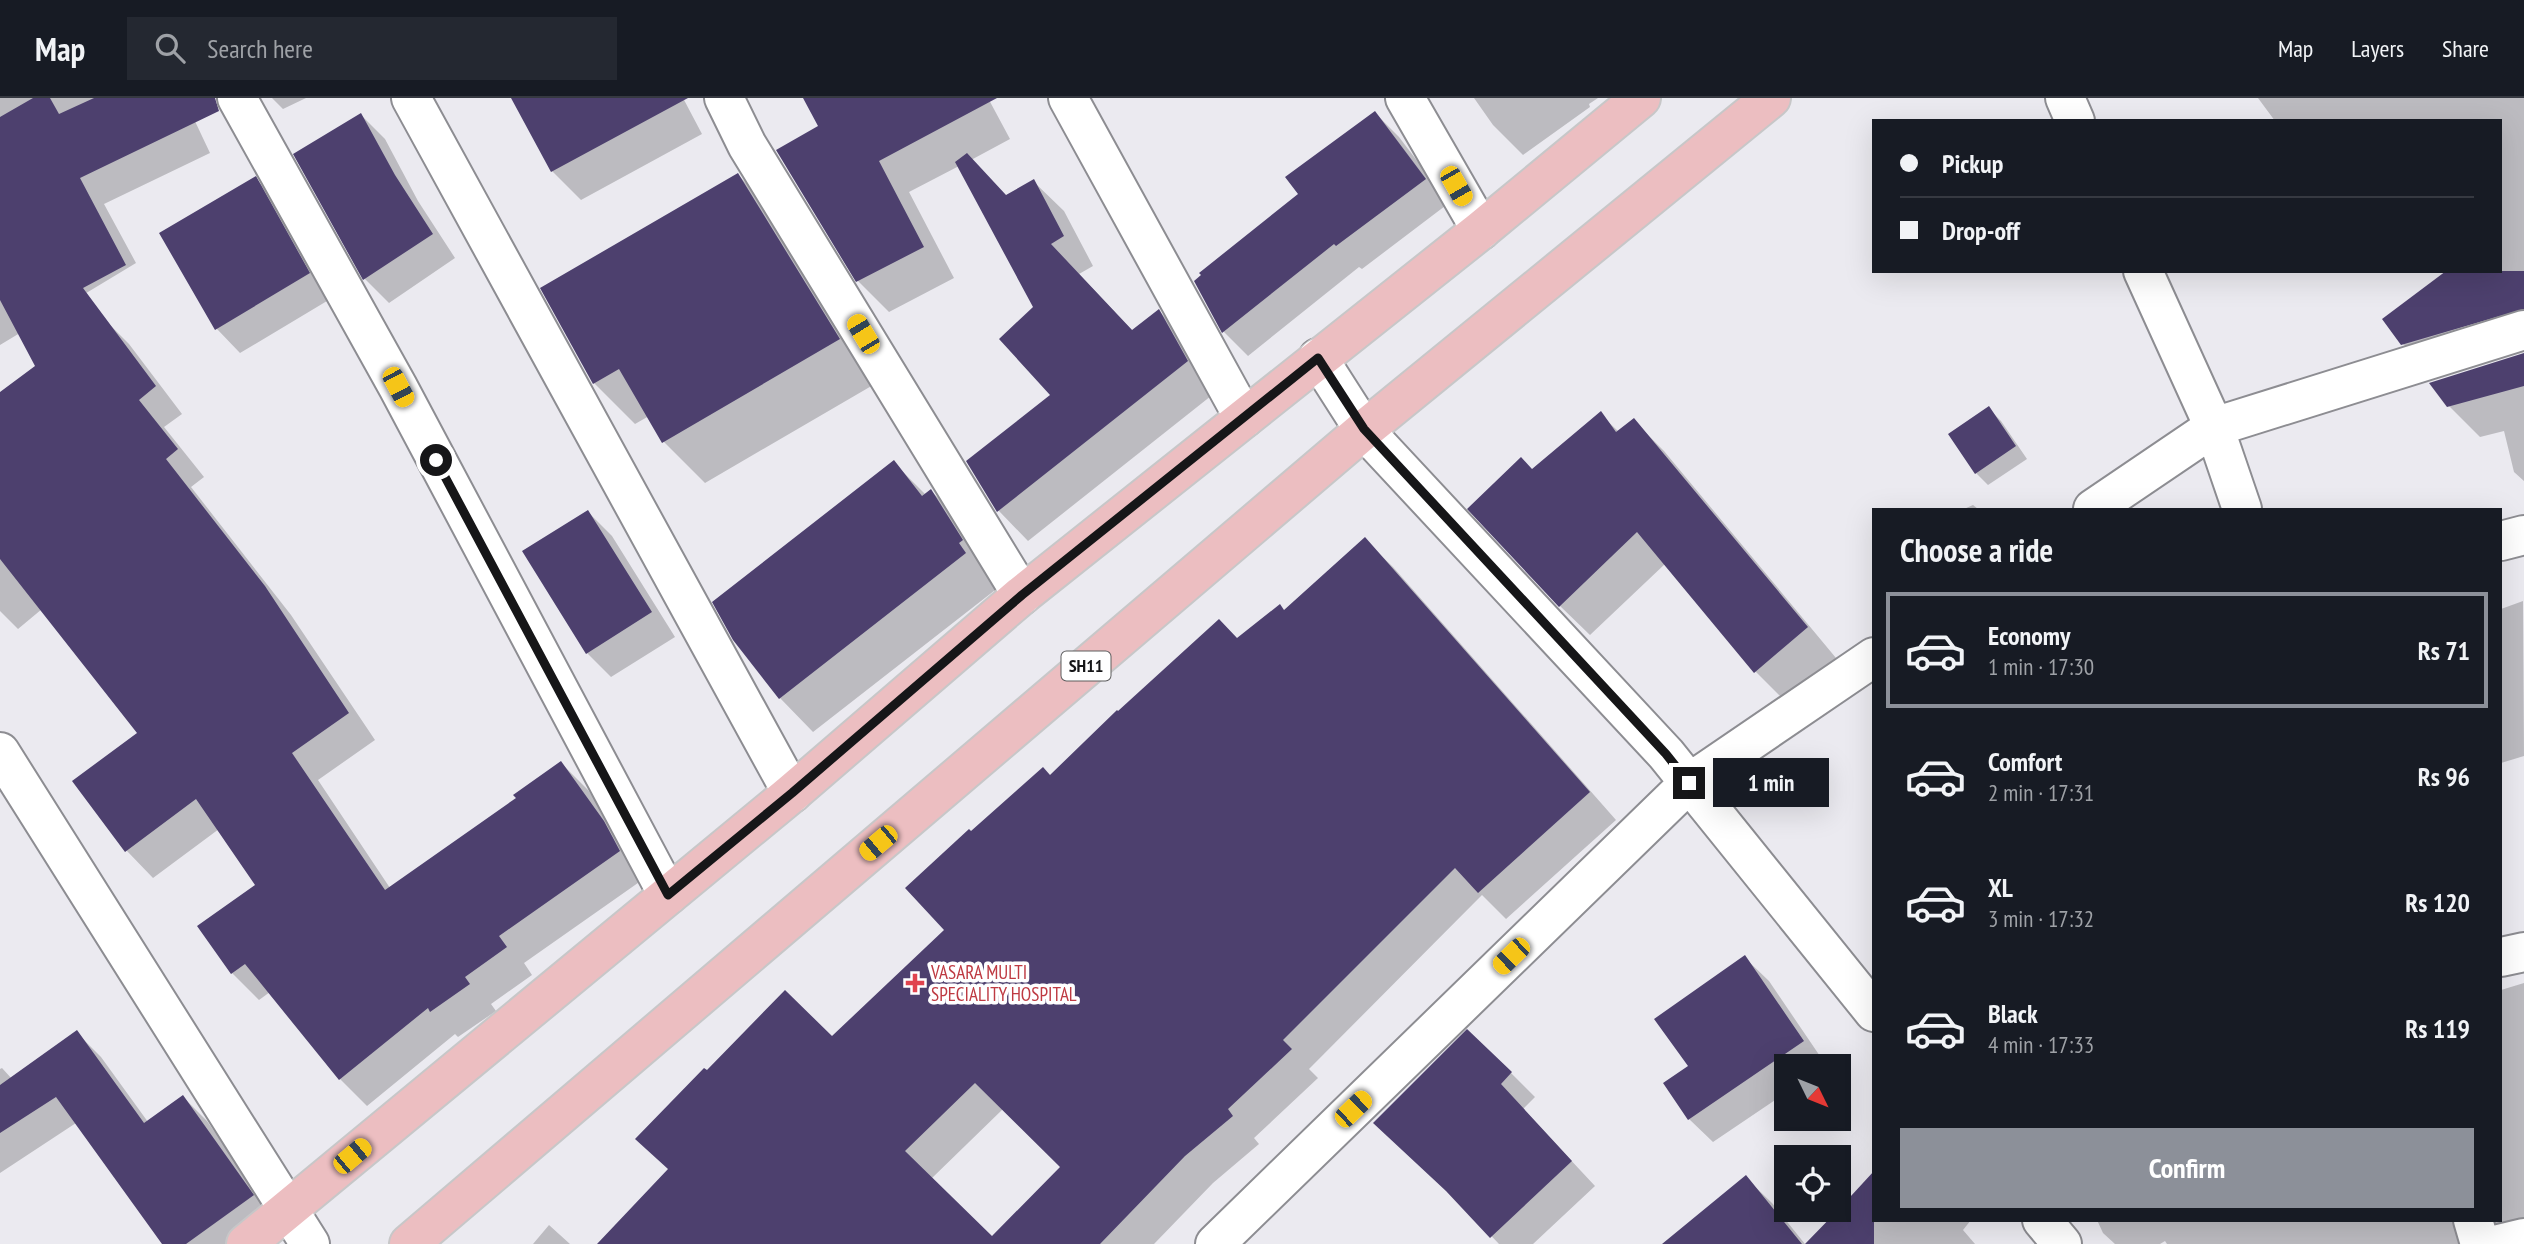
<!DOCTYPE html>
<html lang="en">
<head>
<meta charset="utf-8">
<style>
  :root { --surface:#171b24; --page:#242831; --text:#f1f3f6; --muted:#9ea1a6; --line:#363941; --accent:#8c9099 }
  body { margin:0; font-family:"PT Sans Narrow",sans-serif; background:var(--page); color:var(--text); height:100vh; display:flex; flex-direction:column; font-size:26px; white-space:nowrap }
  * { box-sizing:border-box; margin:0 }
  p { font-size:23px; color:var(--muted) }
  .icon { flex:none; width:38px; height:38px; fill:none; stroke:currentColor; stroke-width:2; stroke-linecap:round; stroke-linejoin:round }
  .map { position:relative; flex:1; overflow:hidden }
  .panel { position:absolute; left:1872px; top:410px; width:630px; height:714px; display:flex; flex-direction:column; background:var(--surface); border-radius:0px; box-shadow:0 7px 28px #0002 }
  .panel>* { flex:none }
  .top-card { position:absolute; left:1872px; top:21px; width:630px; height:154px; border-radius:0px; box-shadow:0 7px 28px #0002; display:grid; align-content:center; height:154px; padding:0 28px; background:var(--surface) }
  .needle { width:46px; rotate:133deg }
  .buttons { position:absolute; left:1774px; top:956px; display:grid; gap:14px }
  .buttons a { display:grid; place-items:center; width:77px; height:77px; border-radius:0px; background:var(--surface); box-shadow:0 7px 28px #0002; font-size:35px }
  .end { position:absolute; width:32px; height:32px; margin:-16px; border:9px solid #161618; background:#fff; box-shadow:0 0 0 4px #fff }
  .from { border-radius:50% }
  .bubble { position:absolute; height:49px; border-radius:0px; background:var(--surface); box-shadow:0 7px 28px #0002; font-size:23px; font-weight:600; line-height:49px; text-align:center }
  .car { position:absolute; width:21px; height:42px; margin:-21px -10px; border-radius:9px; box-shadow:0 0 5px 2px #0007; background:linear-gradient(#f5c518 24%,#345 0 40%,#f5c518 0 76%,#345 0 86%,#f5c518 0) }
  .top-card b { display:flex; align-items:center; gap:24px; height:66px; font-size:26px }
  .top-card b+b { border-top:2px solid var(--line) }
  .top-card i { width:18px; height:18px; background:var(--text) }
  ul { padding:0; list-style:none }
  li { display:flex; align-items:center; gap:21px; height:116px; margin:0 14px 10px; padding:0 14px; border:4px solid transparent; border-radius:0px }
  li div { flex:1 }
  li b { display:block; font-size:26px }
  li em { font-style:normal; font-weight:600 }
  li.active { border-color:var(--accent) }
  li>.icon { width:63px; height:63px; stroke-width:1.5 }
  h2 { padding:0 28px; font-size:32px; line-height:84px }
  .primary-button { display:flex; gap:14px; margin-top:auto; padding:14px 28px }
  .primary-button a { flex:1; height:80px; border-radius:0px; background:var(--accent); color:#fff; font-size:28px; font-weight:600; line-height:80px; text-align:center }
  header { display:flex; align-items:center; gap:42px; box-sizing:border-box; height:98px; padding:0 35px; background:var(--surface); border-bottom:2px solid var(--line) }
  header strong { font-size:33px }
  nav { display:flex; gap:38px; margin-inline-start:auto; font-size:24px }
  .search { width:490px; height:63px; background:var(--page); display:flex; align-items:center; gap:18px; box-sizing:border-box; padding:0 24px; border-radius:0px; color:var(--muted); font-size:26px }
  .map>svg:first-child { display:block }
  .shadow { fill:#0003; fill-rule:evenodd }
  .building { fill:#4d406e; fill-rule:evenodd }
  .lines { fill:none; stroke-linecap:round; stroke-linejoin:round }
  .minor-casing { stroke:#8d8d92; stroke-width:42 }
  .major-casing { stroke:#c7c7c8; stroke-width:42 }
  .minor { stroke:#fff; stroke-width:38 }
  .major { stroke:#ecbec1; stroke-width:38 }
  .route { stroke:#161618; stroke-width:9 }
  .health-dot { fill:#e0444e; stroke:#fff; stroke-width:2.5 }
  .labels { text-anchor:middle; stroke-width:7; stroke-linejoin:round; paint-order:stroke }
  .shield { fill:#fff; stroke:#5c5c5d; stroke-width:2 }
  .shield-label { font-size:18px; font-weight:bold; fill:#161618 }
  .health-label { font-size:19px; fill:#be3a42; stroke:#fff; text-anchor:start }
</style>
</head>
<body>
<header>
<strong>Map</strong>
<div class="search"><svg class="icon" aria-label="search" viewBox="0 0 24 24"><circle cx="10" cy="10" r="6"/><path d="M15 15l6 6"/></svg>Search here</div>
<nav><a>Map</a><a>Layers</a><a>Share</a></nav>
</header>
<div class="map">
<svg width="2524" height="1146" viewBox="0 0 2524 1146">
  <rect width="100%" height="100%" fill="#ebeaf0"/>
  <path class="shadow" d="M 0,0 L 184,0 L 210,55 L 104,106 L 136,165 L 0,247 Z
    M 272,0 L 306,0 L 283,11 Z
    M 513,0 L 683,0 L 702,36 L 581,102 L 552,73 Z
    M 869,0 L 988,0 L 1010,41 L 971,62 L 1007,99 L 1034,84 L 1064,113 L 1093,168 L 1079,176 L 1133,233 L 1159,213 L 1188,242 L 1216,294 L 1028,443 L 999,413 L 968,364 L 1053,297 L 1035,210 L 959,68 L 909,94 L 954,180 L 889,214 L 858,183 L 778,53 Z
    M 1474,0 L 1598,0 L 1589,6 L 1590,9 L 1523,57 L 1493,27 Z
    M 2258,0 L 2524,0 L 2524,249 L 2434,277 L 2403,246 L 2501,173 L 2501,23 L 2275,23 Z
    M 1375,15 L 1399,39 L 1449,105 L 1362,171 L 1359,169 L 1248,258 L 1224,234 L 1196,183 L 1300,97 Z
    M 361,17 L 385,41 L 418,103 L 455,160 L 389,205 L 365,181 Z
    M 738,77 L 779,118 L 880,283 L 705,385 L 664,344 L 649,318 L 635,326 L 594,285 L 543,191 Z
    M 255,80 L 279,104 L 332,200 L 240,255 L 217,231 Z
    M 102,219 L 129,246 L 182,316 L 164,329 L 204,379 L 191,389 L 291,517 L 375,642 L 318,682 L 390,790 L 518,701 L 561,665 L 588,692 L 630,751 L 645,780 L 524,865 L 532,877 L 491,906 L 496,913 L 458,939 L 455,936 L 367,1008 L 340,981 L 270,894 L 259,902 L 232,875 L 258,788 L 219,731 L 153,780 L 127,753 L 75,683 L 139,635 L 42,511 L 18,531 L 0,513 L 0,297 Z
    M 2524,257 L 2524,383 L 2514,374 L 2504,333 L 2480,339 L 2449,308 Z
    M 1989,311 L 2001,323 L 2027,361 L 1988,387 L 1976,375 L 1951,337 Z
    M 1600,316 L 1619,334 L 1634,323 L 1664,353 L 1836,560 L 1785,603 L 1755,573 L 1666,465 L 1590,537 L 1560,508 L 1533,373 Z
    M 894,365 L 926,397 L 931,393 L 965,426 L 999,489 L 813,634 L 780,600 Z
    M 1973,407 L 1978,411 L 1964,411 Z
    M 588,414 L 612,438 L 675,539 L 611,579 L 587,555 Z
    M 1365,442 L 1393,469 L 1616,722 L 1506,821 L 1482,797 L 1309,971 L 1318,980 L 1254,1040 L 1259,1046 L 1213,1085 L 1154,1146 L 600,1146 L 669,1072 L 707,975 L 832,941 L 946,832 L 971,735 L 1237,542 L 1285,514 ZM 1003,1011 L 1062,1069 L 992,1141 L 931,1081 Z
    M 2523,503 L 2524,658 L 2501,665 L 2501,511 Z
    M 1745,860 L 1769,883 L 1826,967 L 1787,968 L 1787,994 L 1713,1044 L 1689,1021 L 1690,968 Z
    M 2524,885 L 2524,1146 L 2501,1126 L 2493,1127 L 2477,1146 L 2167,1146 L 2165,1143 L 2160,1146 L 2115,1146 L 2103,1135 L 2097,1122 L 2501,1122 L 2501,892 Z
    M 77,935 L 101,959 L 148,1024 L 183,999 L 207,1023 L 276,1122 L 243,1146 L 165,1146 L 76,1025 L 0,1075 L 0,971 L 2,970 L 12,981 Z
    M 1511,975 L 1535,999 L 1523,1011 L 1595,1088 L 1533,1146 L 1499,1146 L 1460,1105 L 1399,1048 Z
    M 1874,1076 L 1874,1122 L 1971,1122 L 1963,1132 L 1975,1146 L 1807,1146 Z
    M 1746,1080 L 1772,1105 L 1805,1146 L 1665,1146 Z
    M 549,1127 L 570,1146 L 533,1146 Z"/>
  <path class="building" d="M 33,0 L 50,0 L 59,16 L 94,0 L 215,0 L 219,13 L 80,80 L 126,167 L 83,190 L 156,288 L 139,302 L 178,351 L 166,361 L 265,488 L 349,615 L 292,655 L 385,792 L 516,700 L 513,697 L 561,663 L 604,723 L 620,753 L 499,838 L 507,849 L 465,879 L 470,886 L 430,914 L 428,910 L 339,982 L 245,866 L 231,876 L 197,828 L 255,787 L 196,701 L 125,754 L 72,683 L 137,635 L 0,461 L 0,294 L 35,268 L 0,202 L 0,19 Z
    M 511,0 L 688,0 L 551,74 Z
    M 803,0 L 997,0 L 879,63 L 924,149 L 856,184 L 776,52 L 818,28 Z
    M 1375,13 L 1426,81 L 1336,148 L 1334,146 L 1222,235 L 1194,183 L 1201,177 L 1199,175 L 1298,96 L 1285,79 Z
    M 361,15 L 395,77 L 433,136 L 363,182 L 293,56 Z
    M 967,55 L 1006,97 L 1034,81 L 1064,138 L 1051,146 L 1132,232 L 1159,211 L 1188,263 L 997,414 L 966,363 L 1050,297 L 999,241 L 1033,209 L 955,64 Z
    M 738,75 L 840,241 L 662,345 L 619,271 L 593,286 L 540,190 Z
    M 256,78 L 310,175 L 215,232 L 159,135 Z
    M 2446,173 L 2524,173 L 2524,211 L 2401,247 L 2382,221 Z
    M 2524,255 L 2524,288 L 2447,309 L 2429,285 Z
    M 1989,308 L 2016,348 L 1975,376 L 1948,336 Z
    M 1601,313 L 1616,334 L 1634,320 L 1808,529 L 1754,575 L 1637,434 L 1559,509 L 1467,411 L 1521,359 L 1532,371 Z
    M 894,362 L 922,398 L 931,391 L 963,442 L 959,445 L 966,455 L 779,601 L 733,542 L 712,504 Z
    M 588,412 L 652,514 L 586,556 L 522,453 Z
    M 1365,439 L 1590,694 L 1478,795 L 1455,770 L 1283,942 L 1292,951 L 1228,1011 L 1233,1018 L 1185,1058 L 1100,1146 L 597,1146 L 668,1071 L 635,1041 L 704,970 L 707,972 L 785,892 L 832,938 L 944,832 L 905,790 L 969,731 L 971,733 L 1043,669 L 1050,677 L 1117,612 L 1118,613 L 1219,521 L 1237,540 L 1280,506 L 1284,512 ZM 975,985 L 1060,1069 L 992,1138 L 905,1053 Z
    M 1745,857 L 1804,943 L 1688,1022 L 1663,985 L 1688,968 L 1654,921 Z
    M 1467,931 L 1512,974 L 1501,986 L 1572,1063 L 1490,1140 L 1446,1093 L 1373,1025 Z
    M 77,932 L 144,1025 L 183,997 L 254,1097 L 186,1146 L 162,1146 L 56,999 L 0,1035 L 0,987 Z
    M 1874,1073 L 1874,1146 L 1805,1146 L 1839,1111 Z
    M 1746,1077 L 1802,1146 L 1662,1146 Z"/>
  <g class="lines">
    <defs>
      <path id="minor" d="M 237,0 L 398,289 L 668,797
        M 411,0 L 792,695
        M 724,0 L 747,47 L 1022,497
        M 1068,0 L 1244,320
        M 1405,0 L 1481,132
        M 2065,0 L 2075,23
        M 2143,173 L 2214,329 L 2242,411
        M 1318,260 L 1364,332 L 1666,656 L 1874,914
        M 2093,411 L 2214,329 L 2524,232
        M 2501,443 L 2524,437
        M 0,654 L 310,1146
        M 2501,859 L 2524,854
        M 2042,1122 L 2062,1146
        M 2473,1122 L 2480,1146
        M 1215,1146 L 1689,685 L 1874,559
        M 2499,1146 L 2524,1140"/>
      <path id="major" d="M 246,1146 L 792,695 L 1022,497 L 1481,132 L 1641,0
        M 409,1146 L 1364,332 L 1771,0"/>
    </defs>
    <use href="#minor" class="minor-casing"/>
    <use href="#major" class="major-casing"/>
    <use href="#minor" class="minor"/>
    <use href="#major" class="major"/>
  </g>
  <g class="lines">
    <path class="route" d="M 436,362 L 668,797 L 792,695 L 1022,497 L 1318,260 L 1364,331 L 1666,656 L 1689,685"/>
  </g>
  <path class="health-dot" d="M911.5 874.5h7v7h7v7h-7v7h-7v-7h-7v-7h7z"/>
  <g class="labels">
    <rect class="shield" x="1061.5" y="553.5" width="49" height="29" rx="5"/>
    <g class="shield-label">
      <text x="1086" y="574">SH11</text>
    </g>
    <g class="health-label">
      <text x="931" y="881">VASARA MULTI<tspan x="931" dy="22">SPECIALITY HOSPITAL</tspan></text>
    </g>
  </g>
</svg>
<div class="buttons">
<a><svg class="needle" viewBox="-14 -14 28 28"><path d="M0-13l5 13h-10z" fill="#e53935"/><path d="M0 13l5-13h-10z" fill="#9ea1a6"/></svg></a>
<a><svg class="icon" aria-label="locate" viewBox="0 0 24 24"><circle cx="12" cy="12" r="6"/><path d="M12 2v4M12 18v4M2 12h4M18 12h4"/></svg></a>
</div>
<i class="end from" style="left:436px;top:362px"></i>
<i class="end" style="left:1689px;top:685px"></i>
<div class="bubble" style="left:1713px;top:660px;width:116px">1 min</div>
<i class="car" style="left:1456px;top:88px;rotate:150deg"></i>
<i class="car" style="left:863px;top:236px;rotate:329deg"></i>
<i class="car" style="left:398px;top:289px;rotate:152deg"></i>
<i class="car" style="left:878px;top:745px;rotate:230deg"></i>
<i class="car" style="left:1511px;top:858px;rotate:226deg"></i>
<i class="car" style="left:1353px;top:1011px;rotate:46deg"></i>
<i class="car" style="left:352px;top:1058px;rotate:50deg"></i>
<div class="top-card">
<b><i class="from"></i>Pickup</b>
<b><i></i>Drop-off</b>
</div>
<section class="panel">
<h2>Choose a ride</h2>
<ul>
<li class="active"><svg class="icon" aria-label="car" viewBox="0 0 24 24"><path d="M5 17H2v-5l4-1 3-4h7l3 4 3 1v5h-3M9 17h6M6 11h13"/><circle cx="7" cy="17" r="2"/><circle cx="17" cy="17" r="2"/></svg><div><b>Economy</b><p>1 min · 17:30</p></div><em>Rs 71</em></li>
<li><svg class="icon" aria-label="car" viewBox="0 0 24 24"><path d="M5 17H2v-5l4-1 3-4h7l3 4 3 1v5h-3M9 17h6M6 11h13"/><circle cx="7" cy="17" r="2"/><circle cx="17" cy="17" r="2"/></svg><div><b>Comfort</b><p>2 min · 17:31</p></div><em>Rs 96</em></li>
<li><svg class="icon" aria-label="car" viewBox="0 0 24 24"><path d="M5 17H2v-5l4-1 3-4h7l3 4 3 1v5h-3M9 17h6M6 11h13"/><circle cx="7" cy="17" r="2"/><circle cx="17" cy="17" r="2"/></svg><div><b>XL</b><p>3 min · 17:32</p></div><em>Rs 120</em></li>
<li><svg class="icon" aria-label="car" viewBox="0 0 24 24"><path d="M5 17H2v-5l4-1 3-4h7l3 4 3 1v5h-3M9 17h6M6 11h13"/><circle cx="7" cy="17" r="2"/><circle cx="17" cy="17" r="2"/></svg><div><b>Black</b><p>4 min · 17:33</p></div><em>Rs 119</em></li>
</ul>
<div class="primary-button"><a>Confirm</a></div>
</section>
</div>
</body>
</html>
